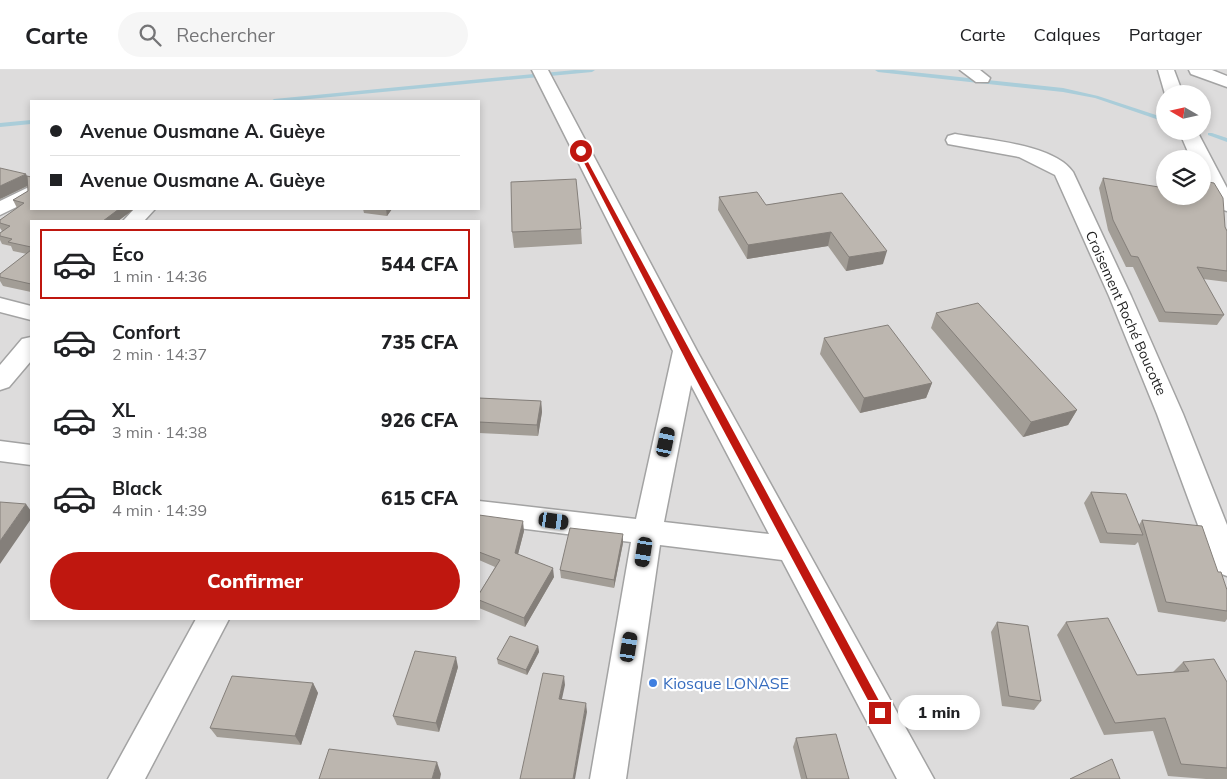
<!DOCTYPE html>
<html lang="fr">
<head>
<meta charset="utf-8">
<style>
  :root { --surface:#fff; --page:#f6f6f6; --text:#202124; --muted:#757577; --line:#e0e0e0; --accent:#bf170f }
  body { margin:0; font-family:Mulish,sans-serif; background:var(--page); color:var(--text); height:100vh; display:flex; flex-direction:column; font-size:19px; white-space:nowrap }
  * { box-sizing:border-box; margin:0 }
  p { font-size:16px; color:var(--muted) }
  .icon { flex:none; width:28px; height:28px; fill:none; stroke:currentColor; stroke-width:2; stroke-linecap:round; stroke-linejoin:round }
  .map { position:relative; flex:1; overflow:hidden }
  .panel { position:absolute; left:30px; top:150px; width:450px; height:400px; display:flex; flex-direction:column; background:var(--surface); border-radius:0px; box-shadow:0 2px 8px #0003 }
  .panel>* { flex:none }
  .guide { position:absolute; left:30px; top:30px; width:450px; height:110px; border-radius:0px; box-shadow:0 2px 8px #0003; display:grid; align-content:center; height:110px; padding:0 20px; background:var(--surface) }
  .needle { width:32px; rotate:279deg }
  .buttons { position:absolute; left:1156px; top:15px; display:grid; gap:10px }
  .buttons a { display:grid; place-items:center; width:55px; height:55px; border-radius:50%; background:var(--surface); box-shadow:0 2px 8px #0003; font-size:25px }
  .end { position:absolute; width:22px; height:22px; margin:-11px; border:6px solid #bf170f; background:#fff; box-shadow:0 0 0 2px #fff }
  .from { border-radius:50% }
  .bubble { position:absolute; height:35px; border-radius:18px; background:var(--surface); box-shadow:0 2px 8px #0003; font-size:16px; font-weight:800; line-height:35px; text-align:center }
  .car { position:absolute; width:15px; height:30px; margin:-15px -8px; border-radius:6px; box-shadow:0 0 4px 1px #0007; background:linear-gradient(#222 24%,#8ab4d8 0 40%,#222 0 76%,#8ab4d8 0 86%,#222 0) }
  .guide b { display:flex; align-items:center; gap:18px; height:48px; font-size:19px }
  .guide b+b { border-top:1px solid var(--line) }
  .guide i { width:12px; height:12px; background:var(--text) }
  ul { padding:9px 0 0; list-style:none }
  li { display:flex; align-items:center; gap:15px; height:70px; margin:0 10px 8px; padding:0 10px; border:2px solid transparent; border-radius:0px }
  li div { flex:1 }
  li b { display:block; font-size:19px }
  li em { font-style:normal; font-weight:800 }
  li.selected { border-color:var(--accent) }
  li>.icon { width:45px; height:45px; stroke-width:1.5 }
  .cta { display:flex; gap:10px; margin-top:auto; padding:10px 20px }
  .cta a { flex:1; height:58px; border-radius:30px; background:var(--accent); color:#fff; font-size:20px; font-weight:800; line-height:58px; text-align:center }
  header { display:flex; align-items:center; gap:30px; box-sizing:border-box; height:70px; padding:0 25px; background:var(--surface); border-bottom:1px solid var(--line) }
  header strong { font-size:24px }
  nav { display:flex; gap:28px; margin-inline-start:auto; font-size:18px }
  .search { width:350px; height:45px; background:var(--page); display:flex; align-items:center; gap:12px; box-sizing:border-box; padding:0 18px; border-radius:28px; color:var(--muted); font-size:19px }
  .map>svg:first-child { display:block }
  .residential { fill:#dddcdc; fill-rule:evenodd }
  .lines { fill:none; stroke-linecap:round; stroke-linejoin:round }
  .stream { fill:#aacdd9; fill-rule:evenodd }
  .minor-casing { stroke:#a3a3a3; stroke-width:3 }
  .minor { fill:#fff; fill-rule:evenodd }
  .wall { fill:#a29d96 }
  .shaded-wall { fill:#847f7a }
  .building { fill:#bcb6af; stroke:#847f7a }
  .route { fill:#bf170f }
  .shop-dot { fill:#3f7fe0; stroke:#fff; stroke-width:2 }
  .labels { text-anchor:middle; stroke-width:4.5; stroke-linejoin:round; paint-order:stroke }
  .street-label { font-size:14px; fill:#1f1f1f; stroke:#fff }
  .near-shop-label { font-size:16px; fill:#366cbe; stroke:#fff; text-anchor:start }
</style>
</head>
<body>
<header>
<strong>Carte</strong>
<div class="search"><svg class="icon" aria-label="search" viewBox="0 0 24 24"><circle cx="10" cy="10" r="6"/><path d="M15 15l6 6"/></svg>Rechercher</div>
<nav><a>Carte</a><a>Calques</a><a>Partager</a></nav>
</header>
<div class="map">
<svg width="1227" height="709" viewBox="0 0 1227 709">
  <rect width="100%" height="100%" fill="#efede6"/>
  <path class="residential" d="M 0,0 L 1227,0 L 1227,709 L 0,709 ZM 1165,24 L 1202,24 L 1202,61 L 1165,61 ZM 31,31 L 479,31 L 479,139 L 31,139 ZM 1165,89 L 1202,89 L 1202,126 L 1165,126 ZM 31,151 L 479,151 L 479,549 L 31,549 Z"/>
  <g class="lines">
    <path class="stream" d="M 575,0 L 595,0 L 592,2 L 289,31 L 271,31 L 274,29 Z
      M 875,0 L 893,0 L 1063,18 L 1098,26 L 1165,48 L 1165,52 L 1095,28 L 1063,22 L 878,2 Z
      M 31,50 L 31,54 L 0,57 L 0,53 Z
      M 1208,63 L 1212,63 L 1227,68 L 1227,72 L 1208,65 Z"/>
    <defs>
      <path id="minor" d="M 532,0 L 548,0 L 697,281 L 934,709 L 897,709 L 782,490 L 660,475 L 626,709 L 590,709 L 631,472 L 479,453 L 479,431 L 636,449 L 673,281 ZM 691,315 L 769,464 L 664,452 Z
        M 960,0 L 980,0 L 990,8 L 988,12 L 976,12 Z
        M 1158,0 L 1174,0 L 1183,24 L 1165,24 Z
        M 1189,0 L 1212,0 L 1227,6 L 1227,17 L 1191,4 Z
        M 1179,61 L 1197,61 L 1227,118 L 1227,141 L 1220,139 L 1202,109 L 1202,89 L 1191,89 Z
        M 955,64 C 986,70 1054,74 1073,102 L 1131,226 L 1183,344 L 1227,455 L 1227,506 L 1216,502 L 1212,493 L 1157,344 L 1109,226 L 1055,105 L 1019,87 L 948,74 L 946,70 L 948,66 Z
        M 31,116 L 31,130 L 0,145 L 0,131 Z
        M 134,139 L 155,139 L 144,151 L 123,151 Z
        M 0,228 L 31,236 L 31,250 L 0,242 Z
        M 31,267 L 31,291 L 9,317 L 0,320 L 0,295 L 22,269 Z
        M 0,371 L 31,375 L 31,395 L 0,391 Z
        M 196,549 L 229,549 L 145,709 L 108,709 Z"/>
    </defs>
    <use href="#minor" class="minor-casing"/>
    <use href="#minor" class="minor"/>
  </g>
  <path class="wall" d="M 26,104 L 27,108 L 31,139 L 134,139 L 118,151 L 31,151 L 31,222 L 3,216 L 0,211 L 0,204 L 27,184 L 13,181 L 11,176 L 2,174 L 0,170 L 0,163 L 2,161 L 0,158 L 0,150 L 17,138 L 13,130 L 28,121 L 28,116 L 0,129 Z
    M 1103,108 L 1225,157 L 1227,161 L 1227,212 L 1203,209 L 1224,245 L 1217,255 L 1159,252 L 1133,197 L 1126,197 L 1108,160 L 1099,118 Z
    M 842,123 L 883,194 L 846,201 L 828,176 L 747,189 L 718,140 L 719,127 L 766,135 Z
    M 363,139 L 392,139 L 387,146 L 364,143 Z
    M 581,159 L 582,174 L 514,178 L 512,162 Z
    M 936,243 L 1077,340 L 1068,355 L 1023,367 L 931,258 Z
    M 824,268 L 932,313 L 926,328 L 860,343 L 820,284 Z
    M 479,328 L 541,331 L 542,342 L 538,366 L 479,363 Z
    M 1091,422 L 1139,455 L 1142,450 L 1227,541 L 1227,549 L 1225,552 L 1158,542 L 1138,472 L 1135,475 L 1100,473 L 1084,433 Z
    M 479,445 L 524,461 L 518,484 L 554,507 L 525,557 L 479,538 L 479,524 L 495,497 L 479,490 Z
    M 623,473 L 614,518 L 561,508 L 560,500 Z
    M 997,552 L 1041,631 L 1034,640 L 1002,636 L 991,562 Z
    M 1066,552 L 1137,605 L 1173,602 L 1183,592 L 1227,612 L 1227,709 L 1206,709 L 1168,706 L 1153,661 L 1104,665 L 1057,565 Z
    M 538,576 L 539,582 L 527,605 L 498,594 L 497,589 Z
    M 458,597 L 439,662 L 397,655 L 393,646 Z
    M 313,613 L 318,623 L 301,675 L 217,667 L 210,658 Z
    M 796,668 L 849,709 L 801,709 L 793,677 Z"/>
  <path class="shaded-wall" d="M 26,104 L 31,114 L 0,129 L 0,116 Z
    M 119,139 L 134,139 L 118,151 L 103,151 Z
    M 386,139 L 392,139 L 387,146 Z
    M 831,162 L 828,176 L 747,189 L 748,175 Z
    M 887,181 L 883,194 L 846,201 L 849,187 Z
    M 932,313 L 926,328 L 860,343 L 864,328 Z
    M 541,331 L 542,342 L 538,366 L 537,355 Z
    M 1077,340 L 1068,355 L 1023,367 L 1031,352 Z
    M 26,434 L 31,441 L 31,449 L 0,494 L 0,471 Z
    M 523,451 L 524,461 L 516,492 L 515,483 Z
    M 623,464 L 623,473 L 614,518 L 614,510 Z
    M 553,498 L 554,507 L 525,557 L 524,548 Z
    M 538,576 L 539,582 L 527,605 L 526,600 Z
    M 456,587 L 458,597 L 439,662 L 436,653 Z
    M 564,606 L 565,615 L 560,638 L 559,629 Z
    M 313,613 L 318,623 L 301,675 L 295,666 Z
    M 586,633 L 587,642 L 575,709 L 573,709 Z
    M 437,692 L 441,704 L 440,709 L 432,709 Z"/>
  <path class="building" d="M 0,98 L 26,104 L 0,116 Z
    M 27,106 L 31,107 L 31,139 L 119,139 L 103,151 L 31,151 L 31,177 L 8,172 L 12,169 L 0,166 L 0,163 L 10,156 L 0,153 L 0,150 L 24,133 L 13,130 L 28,121 Z
    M 1103,108 L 1165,118 L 1165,126 L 1202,126 L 1202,111 L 1214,113 L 1223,128 L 1225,157 L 1227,161 L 1227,201 L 1197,197 L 1224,245 L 1165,242 L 1138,187 L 1131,186 L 1113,150 Z
    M 576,109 L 581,159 L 512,162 L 511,112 Z
    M 757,122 L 766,135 L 842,123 L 887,181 L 849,187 L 831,162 L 748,175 L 719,127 Z
    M 31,180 L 31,214 L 0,207 L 0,204 Z
    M 978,233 L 1077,340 L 1031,352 L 936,243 Z
    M 888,255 L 932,313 L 864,328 L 824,268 Z
    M 479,328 L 541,331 L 537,355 L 479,352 Z
    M 1091,422 L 1126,424 L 1143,465 L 1107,463 Z
    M 0,432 L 26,434 L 0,471 Z
    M 479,445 L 523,451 L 515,483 L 553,498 L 524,548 L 479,530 L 479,524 L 500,490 L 479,482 Z
    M 1142,450 L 1202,456 L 1218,502 L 1221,502 L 1227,520 L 1227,541 L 1166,532 Z
    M 570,458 L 623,464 L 614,510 L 560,500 Z
    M 1108,548 L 1137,605 L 1189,601 L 1183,592 L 1214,589 L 1227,612 L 1227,698 L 1181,694 L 1165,648 L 1115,653 L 1066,552 Z
    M 997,552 L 1028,556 L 1041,631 L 1009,626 Z
    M 510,566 L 538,576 L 526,600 L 497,589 Z
    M 415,581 L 456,587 L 436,653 L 393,646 Z
    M 543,603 L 564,606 L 559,629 L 586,633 L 573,709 L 520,709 Z
    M 232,606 L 313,613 L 295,666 L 210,658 Z
    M 836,664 L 849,709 L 807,709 L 796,668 Z
    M 329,679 L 437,692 L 432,709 L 319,709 Z
    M 1112,689 L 1120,709 L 1070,709 Z"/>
  <path class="route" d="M 581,79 L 884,640 L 884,647 L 877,647 L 690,298 L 578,81 Z"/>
  <circle class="shop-dot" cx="653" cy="613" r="5"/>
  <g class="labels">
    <g class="street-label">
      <text transform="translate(1126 243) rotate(66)" y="5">Croisement Roché Boucotte</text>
    </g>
    <g class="near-shop-label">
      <text x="663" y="619">Kiosque LONASE</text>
    </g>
  </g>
</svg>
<div class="buttons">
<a><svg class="needle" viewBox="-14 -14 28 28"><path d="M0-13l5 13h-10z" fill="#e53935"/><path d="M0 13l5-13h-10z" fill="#757577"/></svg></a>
<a><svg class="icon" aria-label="layers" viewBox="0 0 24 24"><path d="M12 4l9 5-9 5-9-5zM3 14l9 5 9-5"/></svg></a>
</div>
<i class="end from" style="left:581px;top:81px"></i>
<i class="end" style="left:880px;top:643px"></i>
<div class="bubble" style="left:898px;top:625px;width:82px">1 min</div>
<i class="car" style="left:666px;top:372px;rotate:12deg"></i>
<i class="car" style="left:554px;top:451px;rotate:98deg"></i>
<i class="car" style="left:644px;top:482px;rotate:189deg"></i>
<i class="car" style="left:629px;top:577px;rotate:9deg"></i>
<div class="guide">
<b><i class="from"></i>Avenue Ousmane A. Guèye</b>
<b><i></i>Avenue Ousmane A. Guèye</b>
</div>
<section class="panel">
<ul>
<li class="selected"><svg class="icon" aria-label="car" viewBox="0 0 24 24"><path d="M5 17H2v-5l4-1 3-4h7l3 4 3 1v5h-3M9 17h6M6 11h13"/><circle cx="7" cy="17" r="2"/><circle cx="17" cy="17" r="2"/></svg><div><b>Éco</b><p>1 min · 14:36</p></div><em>544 CFA</em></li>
<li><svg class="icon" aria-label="car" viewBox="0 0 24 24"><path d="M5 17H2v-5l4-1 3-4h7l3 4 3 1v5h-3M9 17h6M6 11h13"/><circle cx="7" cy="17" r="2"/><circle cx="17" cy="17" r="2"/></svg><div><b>Confort</b><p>2 min · 14:37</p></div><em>735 CFA</em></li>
<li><svg class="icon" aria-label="car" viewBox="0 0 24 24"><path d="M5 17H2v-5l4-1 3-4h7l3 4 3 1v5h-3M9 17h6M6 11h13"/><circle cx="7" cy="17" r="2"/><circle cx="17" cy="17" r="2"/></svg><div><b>XL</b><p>3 min · 14:38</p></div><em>926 CFA</em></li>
<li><svg class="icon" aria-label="car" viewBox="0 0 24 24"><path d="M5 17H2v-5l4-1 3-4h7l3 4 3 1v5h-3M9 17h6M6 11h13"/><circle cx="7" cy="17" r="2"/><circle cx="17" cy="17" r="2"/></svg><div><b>Black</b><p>4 min · 14:39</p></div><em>615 CFA</em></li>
</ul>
<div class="cta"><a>Confirmer</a></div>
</section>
</div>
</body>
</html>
